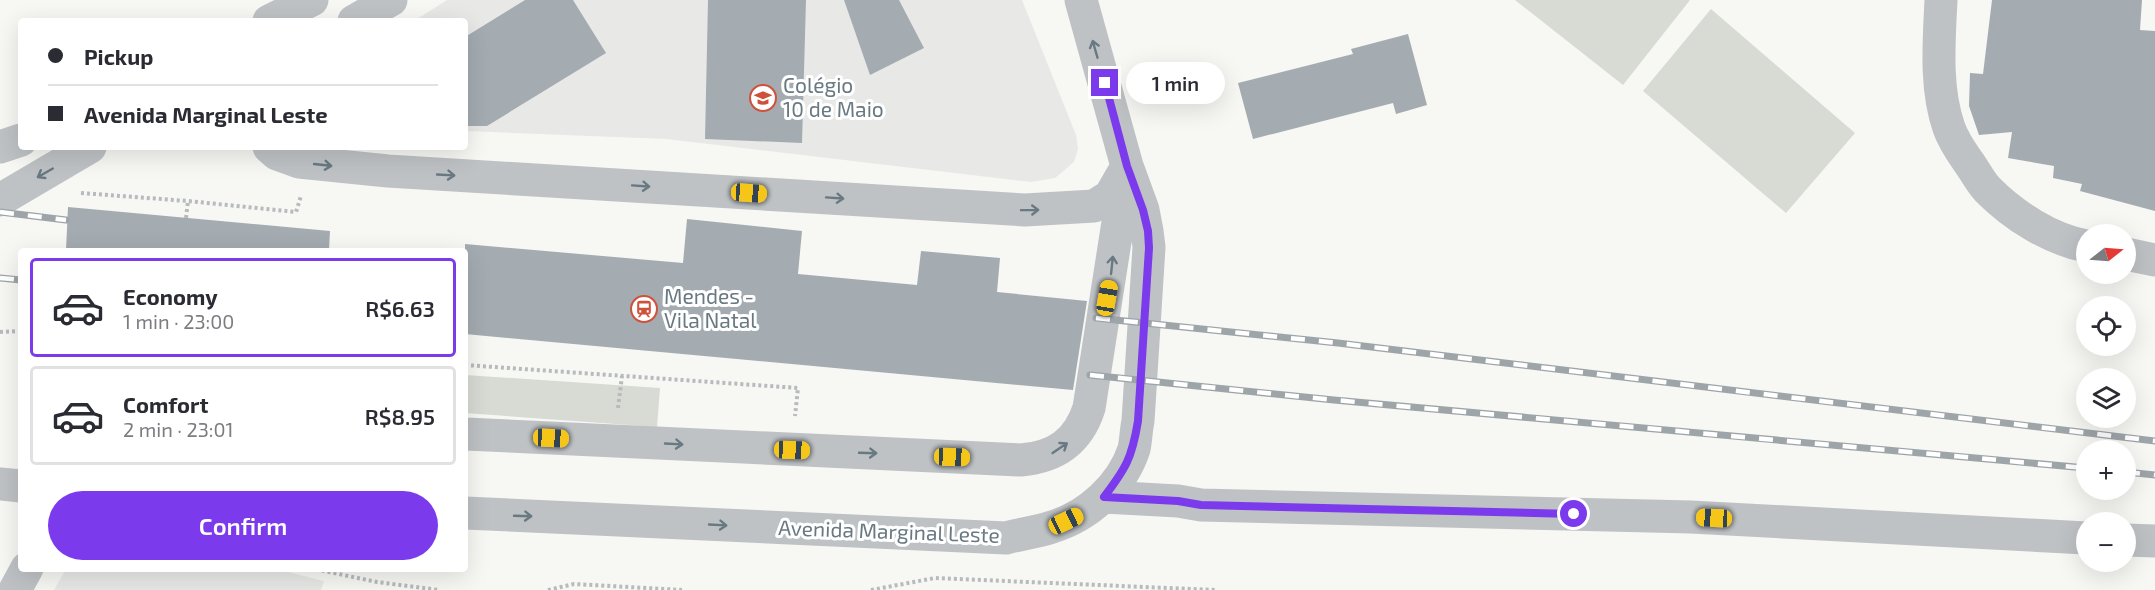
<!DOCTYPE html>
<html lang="en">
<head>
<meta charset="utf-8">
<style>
  :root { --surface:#fff; --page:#f7f7f7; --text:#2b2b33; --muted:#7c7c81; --line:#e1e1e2; --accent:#7c3aed }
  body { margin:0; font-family:"Exo 2",sans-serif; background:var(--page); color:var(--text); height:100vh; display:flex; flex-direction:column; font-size:22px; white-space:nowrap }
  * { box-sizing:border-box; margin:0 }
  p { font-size:20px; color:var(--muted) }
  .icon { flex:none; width:33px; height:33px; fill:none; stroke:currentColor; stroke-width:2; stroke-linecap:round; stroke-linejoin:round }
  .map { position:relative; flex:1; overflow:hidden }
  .drawer { position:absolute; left:18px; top:248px; width:450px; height:324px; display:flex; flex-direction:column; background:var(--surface); border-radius:6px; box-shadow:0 6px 24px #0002 }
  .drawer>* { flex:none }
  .guide { position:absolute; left:18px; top:18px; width:450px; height:132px; border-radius:6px; box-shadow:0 6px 24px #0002; display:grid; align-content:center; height:132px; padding:0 30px; background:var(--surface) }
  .needle { width:39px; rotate:73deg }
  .fabs { position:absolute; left:2076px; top:224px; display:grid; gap:12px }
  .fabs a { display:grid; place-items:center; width:60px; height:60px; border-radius:50%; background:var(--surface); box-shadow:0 6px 24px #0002; font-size:30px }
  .end { position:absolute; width:27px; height:27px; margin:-14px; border:8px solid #7c3aed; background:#fff; box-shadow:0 0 0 3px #fff }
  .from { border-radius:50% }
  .bubble { position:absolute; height:42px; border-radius:21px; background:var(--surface); box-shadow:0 6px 24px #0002; font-size:20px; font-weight:600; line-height:42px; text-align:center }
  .car { position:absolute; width:18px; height:36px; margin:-18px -9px; border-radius:8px; box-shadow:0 0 4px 2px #0007; background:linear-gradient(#f5c518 24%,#345 0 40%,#f5c518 0 76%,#345 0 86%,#f5c518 0) }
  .guide b { display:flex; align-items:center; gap:21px; height:57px; font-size:22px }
  .guide b+b { border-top:2px solid var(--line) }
  .guide i { width:15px; height:15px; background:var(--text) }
  ul { padding:10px 0 0; list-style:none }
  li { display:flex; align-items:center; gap:18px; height:99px; margin:0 12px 9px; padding:0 18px; border:3px solid var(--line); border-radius:6px }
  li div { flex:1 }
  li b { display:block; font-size:22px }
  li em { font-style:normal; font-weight:600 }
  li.selected { border-color:var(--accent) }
  li>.icon { width:54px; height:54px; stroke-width:1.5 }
  .cta { display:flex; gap:12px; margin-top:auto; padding:12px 30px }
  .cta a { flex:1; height:69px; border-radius:36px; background:var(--accent); color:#fff; font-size:24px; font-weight:600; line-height:69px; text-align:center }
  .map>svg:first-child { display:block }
  .built { fill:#e8e8e7 }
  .green { fill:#d7dbd4 }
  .building { fill:#a4acb1 }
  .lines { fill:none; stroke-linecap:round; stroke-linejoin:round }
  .path { stroke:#b8bbbd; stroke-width:4; stroke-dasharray:3 3; stroke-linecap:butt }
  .minor { stroke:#bec2c5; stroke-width:33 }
  .rail-casing { stroke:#9ea5a9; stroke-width:7 }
  .rail { stroke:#fff; stroke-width:4.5; stroke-dasharray:14; stroke-linecap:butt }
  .oneway { stroke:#697982 }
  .route { stroke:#7c3aed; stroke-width:8 }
  .labels { text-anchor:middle; stroke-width:6; stroke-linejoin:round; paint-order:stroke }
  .poi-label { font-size:21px; fill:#697982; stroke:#fff; text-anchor:start }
  .street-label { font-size:21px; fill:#697982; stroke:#fff }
</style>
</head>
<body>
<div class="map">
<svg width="2155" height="590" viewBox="0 0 2155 590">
  <rect width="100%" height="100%" fill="#f7f7f4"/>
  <path class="built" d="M 447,0 L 1022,0 L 1076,135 L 1078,149 L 1074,162 L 1055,178 L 1031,182 L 666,139 L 465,131 L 465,21 L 414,21 Z
    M 66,569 L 276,569 L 324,581 L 321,590 L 54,590 Z"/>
  <path class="green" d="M 1515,0 L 1690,0 L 1623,85 Z
    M 1711,9 L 1855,133 L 1786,213 L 1643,91 Z
    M 465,375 L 660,388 L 657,427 L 465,413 Z"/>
  <path class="building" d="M 525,0 L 573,0 L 606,53 L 487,126 L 465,126 L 465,37 Z
    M 708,0 L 806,0 L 802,143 L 705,139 Z
    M 844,0 L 899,0 L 924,48 L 870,75 Z
    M 1992,0 L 2142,0 L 2140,30 L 2155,31 L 2155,211 L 2080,191 L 2082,184 L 2053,178 L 2054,166 L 2008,158 L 2012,132 L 1979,135 L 1969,106 L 1970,73 L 1983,74 Z
    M 1408,34 L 1427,105 L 1396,114 L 1393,103 L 1253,139 L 1238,83 L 1353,54 L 1351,49 Z
    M 68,207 L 330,231 L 329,250 L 66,250 Z
    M 687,219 L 802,231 L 798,274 L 917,285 L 921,251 L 1000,258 L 997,292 L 1087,301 L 1073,390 L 465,334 L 465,244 L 683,263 Z"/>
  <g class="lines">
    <path class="path" d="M 81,193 L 188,201
      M 186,218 L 188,201 L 296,212 L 301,196
      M 0,332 L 21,331
      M 465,365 L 798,388 L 795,416
      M 618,408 L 622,376
      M 310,568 L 377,582 L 439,590
      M 548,590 L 574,584 L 682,590
      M 871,590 L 935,578 L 1215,590"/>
    <path class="minor" d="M 1941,0 C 1939,42 1935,88 1949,128 C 1953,139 1960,150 1967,160 C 1974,169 1980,182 1988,190 C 2014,216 2050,239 2086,246
      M 269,21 L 312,0
      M 354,21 L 391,0
      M 0,147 L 21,140
      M 269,147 L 277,154 L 299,162 L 388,171 L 1025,210 L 1094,206 L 1110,196 L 1125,170
      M 0,200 L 90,147
      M 2126,254 L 2155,260
      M 465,434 L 1021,460 C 1056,457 1078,442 1089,408 L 1126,171
      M 0,484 L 21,486
      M 1104,497 L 1178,501 L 1201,505 L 1691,517 L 2086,538
      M 465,513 L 1006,538 C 1021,534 1037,532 1052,527 C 1088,516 1122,486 1134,449 C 1136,440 1136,430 1138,421 L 1149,247 L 1147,231 L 1143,210 L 1127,166 L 1081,0
      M 2126,540 L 2155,541
      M 15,590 L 27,568"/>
    <defs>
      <path id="rail" d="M 0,212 L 66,220
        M 0,278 L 21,280
        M 1096,318 L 1338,343 L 2155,441
        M 1090,375 L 1334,400 L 2086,468
        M 2126,472 L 2155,475"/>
    </defs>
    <use href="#rail" class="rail-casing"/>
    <use href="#rail" class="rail"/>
  </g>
  <defs><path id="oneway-shaft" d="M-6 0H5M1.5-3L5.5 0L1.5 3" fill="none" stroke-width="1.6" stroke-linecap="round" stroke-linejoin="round" transform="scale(1.5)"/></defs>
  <g class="oneway">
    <use href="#oneway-shaft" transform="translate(1095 49) rotate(-106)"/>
    <use href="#oneway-shaft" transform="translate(323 165) rotate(6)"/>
    <use href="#oneway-shaft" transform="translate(45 173) rotate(150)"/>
    <use href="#oneway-shaft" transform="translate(446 175) rotate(3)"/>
    <use href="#oneway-shaft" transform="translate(641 186) rotate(4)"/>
    <use href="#oneway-shaft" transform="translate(835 198) rotate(4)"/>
    <use href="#oneway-shaft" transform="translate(1030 210) rotate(-1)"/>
    <use href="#oneway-shaft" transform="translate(1112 265) rotate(-84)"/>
    <use href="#oneway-shaft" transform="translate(674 444) rotate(3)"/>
    <use href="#oneway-shaft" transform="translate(1060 448) rotate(-34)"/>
    <use href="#oneway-shaft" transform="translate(868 453) rotate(2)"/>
    <use href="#oneway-shaft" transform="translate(523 516) rotate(2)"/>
    <use href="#oneway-shaft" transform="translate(718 525) rotate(3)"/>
  </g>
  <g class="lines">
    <path class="route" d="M 1105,83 L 1127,166 L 1143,210 L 1148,231 L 1149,248 L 1138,421 C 1132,458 1126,468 1104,497 L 1178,501 L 1201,505 L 1574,514"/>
  </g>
  <defs>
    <symbol id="school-ring" viewBox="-11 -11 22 22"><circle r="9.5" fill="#fff" stroke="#d0513b" stroke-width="1.5"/><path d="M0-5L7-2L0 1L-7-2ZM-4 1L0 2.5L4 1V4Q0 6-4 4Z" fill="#d0513b"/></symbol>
    <symbol id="station-ring" viewBox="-11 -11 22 22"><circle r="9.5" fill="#fff" stroke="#d0513b" stroke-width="1.5"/><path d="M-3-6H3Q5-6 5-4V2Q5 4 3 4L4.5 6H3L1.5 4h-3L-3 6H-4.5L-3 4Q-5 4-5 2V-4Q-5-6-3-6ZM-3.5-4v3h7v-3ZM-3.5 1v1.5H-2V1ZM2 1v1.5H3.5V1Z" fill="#d0513b"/></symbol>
  </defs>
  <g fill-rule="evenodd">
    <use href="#school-ring" x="748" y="83" width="30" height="30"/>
    <use href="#station-ring" x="629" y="294" width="30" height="30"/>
  </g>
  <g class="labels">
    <g class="poi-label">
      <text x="783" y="93">Colégio<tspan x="783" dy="24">10 de Maio</tspan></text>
      <text x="664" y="304">Mendes -<tspan x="664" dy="24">Vila Natal</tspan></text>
    </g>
    <g class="street-label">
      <text transform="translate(889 532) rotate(2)" y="7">Avenida Marginal Leste</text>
    </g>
  </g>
</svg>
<div class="fabs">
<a><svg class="needle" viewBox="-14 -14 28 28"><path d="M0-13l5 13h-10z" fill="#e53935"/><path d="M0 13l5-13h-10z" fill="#7c7c81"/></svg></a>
<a><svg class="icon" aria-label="locate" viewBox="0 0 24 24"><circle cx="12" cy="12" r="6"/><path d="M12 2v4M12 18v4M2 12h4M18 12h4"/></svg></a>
<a><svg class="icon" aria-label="layers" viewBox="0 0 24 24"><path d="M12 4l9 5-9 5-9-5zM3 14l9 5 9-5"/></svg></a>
<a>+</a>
<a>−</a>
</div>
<i class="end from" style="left:1574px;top:514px"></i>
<i class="end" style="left:1105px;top:83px"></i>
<div class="bubble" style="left:1126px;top:62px;width:99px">1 min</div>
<i class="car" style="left:749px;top:193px;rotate:94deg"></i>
<i class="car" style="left:1107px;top:298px;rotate:10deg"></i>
<i class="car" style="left:551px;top:438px;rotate:93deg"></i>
<i class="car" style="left:792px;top:450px;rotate:92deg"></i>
<i class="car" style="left:952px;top:457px;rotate:92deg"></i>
<i class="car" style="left:1714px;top:518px;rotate:273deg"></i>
<i class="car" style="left:1066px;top:521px;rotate:65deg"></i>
<div class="guide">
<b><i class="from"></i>Pickup</b>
<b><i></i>Avenida Marginal Leste</b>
</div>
<section class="drawer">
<ul>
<li class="selected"><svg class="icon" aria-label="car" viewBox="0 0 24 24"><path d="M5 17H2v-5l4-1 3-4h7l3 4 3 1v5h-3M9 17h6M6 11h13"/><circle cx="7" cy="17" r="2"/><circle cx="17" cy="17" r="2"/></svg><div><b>Economy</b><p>1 min · 23:00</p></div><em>R$6.63</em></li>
<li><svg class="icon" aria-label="car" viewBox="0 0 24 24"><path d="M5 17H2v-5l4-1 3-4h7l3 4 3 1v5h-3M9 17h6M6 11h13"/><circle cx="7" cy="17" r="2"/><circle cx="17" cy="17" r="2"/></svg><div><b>Comfort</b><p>2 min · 23:01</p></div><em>R$8.95</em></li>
</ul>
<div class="cta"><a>Confirm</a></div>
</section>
</div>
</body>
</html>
